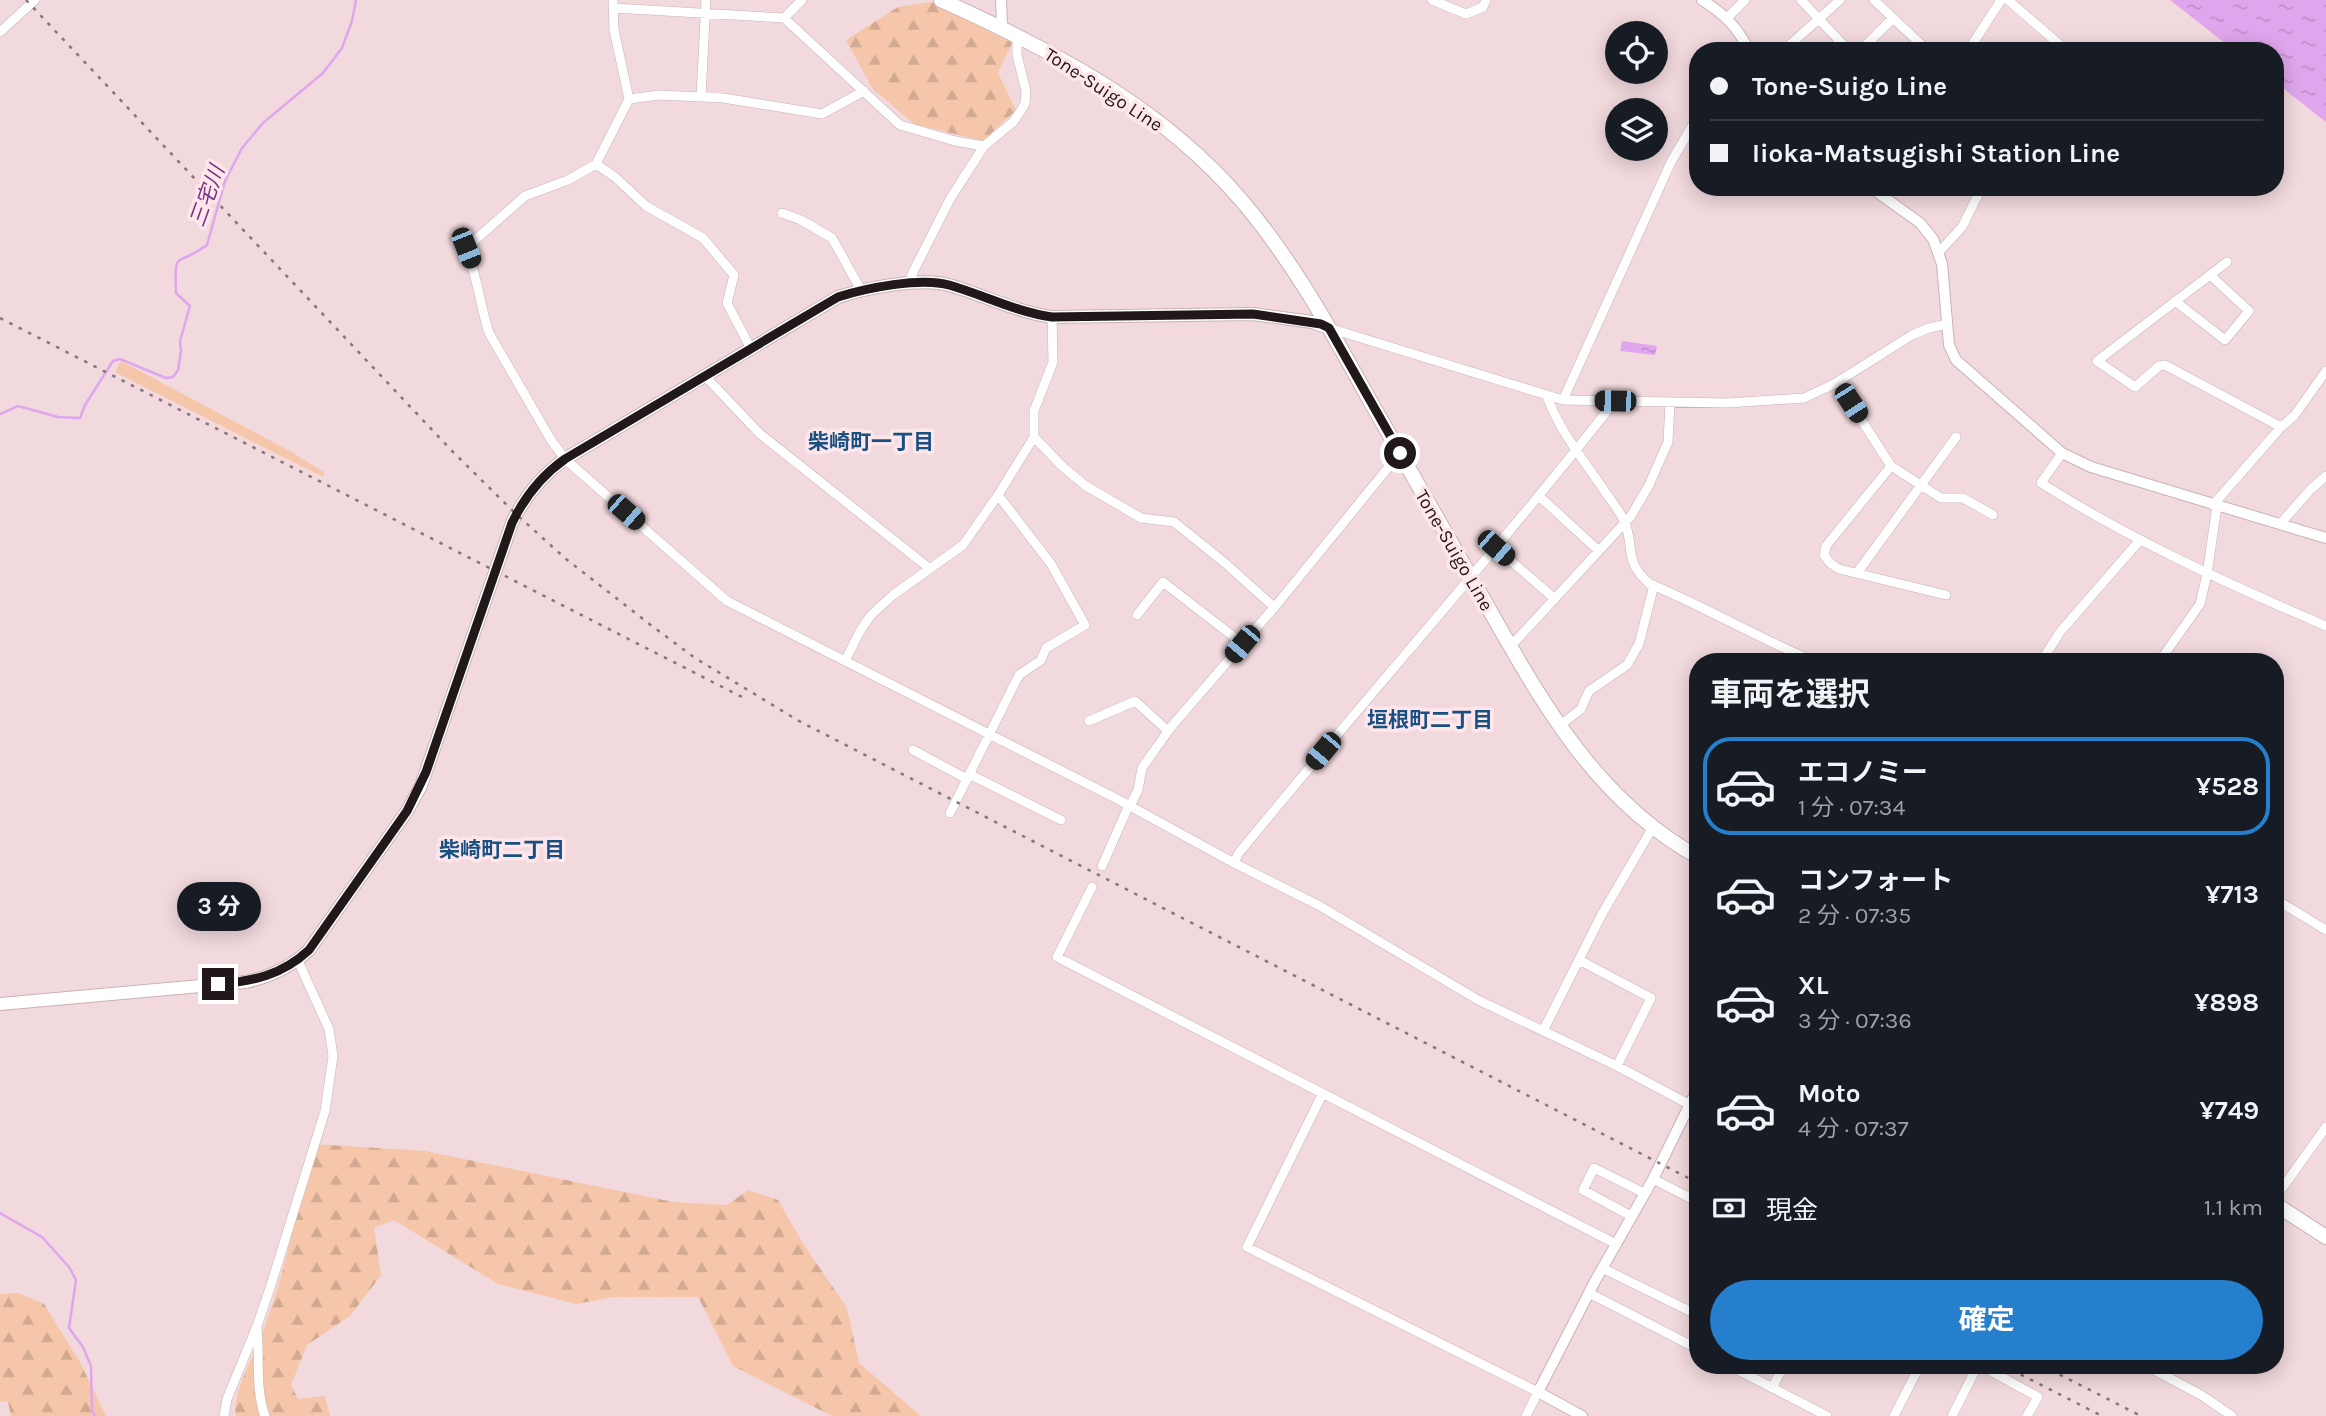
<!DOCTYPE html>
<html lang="ja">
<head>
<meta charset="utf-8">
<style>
  :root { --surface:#171b24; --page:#242831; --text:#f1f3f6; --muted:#9ea1a6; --line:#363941; --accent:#267fcc }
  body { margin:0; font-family:Karla,"Noto Sans JP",sans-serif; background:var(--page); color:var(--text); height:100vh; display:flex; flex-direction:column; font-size:26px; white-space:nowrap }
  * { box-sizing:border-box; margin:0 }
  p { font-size:23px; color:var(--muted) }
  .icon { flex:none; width:38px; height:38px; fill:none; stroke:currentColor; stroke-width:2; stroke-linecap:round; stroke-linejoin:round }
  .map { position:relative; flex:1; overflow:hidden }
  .side { position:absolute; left:1689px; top:653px; width:595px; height:721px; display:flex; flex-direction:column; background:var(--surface); border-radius:28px; box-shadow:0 4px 18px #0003 }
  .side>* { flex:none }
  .top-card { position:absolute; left:1689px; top:42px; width:595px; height:154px; border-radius:28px; box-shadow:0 4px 18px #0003; display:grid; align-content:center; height:154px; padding:0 21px; background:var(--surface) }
  .buttons { position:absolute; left:1605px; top:21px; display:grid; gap:14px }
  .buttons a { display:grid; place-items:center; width:63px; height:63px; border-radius:50%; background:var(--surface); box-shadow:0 4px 18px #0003; font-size:35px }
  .end { position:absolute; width:32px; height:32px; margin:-16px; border:9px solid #201819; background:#fff; box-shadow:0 0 0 4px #fff }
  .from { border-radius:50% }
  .bubble { position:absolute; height:49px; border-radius:24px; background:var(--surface); box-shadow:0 4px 18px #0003; font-size:23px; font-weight:700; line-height:49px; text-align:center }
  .car { position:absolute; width:21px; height:42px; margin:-21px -10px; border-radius:9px; box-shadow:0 0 5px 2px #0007; background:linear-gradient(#222 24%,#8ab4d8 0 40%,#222 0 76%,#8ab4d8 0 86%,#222 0) }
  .top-card b { display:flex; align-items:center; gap:24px; height:66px; font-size:26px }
  .top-card b+b { border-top:2px solid var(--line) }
  .top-card i { width:18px; height:18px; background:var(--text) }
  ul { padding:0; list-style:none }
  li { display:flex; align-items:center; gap:21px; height:98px; margin:0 14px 10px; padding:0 7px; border:4px solid transparent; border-radius:28px }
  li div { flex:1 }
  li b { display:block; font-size:26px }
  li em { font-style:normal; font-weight:700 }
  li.on { border-color:var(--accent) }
  li>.icon { width:63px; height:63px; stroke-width:1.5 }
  h2 { padding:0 21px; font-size:32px; line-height:84px }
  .pay { display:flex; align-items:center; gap:18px; height:77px; padding:0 21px; font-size:26px }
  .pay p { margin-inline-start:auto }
  .button { display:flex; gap:14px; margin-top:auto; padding:14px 21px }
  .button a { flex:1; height:80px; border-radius:42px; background:var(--accent); color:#fff; font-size:28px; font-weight:700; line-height:80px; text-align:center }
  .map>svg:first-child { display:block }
  .grass { fill:#f5c6a9 }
  .forest { fill:url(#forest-firs) }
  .water { fill:url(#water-ripples) }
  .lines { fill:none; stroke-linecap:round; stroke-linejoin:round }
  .stream { stroke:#dfa6ed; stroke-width:2.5 }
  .minor-casing { stroke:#c9b2b6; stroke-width:10 }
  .tertiary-casing { stroke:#c9b2b6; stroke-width:12 }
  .secondary-casing { stroke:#c9b2b6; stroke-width:14 }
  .trunk-casing { stroke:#c9b2b6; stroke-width:16 }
  .minor { stroke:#fff; stroke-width:9 }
  .tertiary { stroke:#fff; stroke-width:10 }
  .secondary { stroke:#fff; stroke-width:12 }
  .trunk { stroke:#fff; stroke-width:14 }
  .rail { stroke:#867678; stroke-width:2.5; stroke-dasharray:3.5 7; stroke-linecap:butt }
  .route { stroke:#201819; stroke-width:9 }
  .labels { text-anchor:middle; stroke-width:7; stroke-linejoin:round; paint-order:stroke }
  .street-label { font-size:19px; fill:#201819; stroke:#fee6ea }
  .water-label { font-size:21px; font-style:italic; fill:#763486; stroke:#fee6ea }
  .neighbourhood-label { font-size:21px; font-weight:bold; fill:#185081; stroke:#fee6ea }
</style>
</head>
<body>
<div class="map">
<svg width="2326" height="1416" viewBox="0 0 2326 1416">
  <defs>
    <pattern id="forest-firs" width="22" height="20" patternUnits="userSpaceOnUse" patternTransform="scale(1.75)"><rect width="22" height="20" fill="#f5c6a9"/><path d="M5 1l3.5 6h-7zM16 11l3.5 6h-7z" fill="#d2a991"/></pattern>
    <pattern id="water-ripples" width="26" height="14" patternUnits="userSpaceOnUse" patternTransform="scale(1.75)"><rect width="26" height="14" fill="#dfa6ed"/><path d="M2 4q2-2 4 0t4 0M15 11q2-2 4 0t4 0" fill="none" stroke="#bf8ecb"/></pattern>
  </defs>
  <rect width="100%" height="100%" fill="#f1d9dd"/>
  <path class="grass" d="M 121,361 L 288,450 L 325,473 L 323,477 L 115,372 Z"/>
  <path class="forest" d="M 931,2 L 1012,43 L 998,73 L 1016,110 L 983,141 L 914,124 L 872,88 L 846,40 L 898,7 Z
    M 313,1144 L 425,1151 L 673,1202 L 727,1205 L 748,1190 L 778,1200 L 802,1242 L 847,1308 L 859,1363 L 921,1416 L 832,1416 L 733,1366 L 698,1297 L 614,1297 L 576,1304 L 498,1284 L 394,1220 L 374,1228 L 381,1275 L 350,1316 L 307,1345 L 291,1385 L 298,1399 L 325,1396 L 330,1416 L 236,1416 C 232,1398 246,1372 253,1355 C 283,1289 295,1215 313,1144 Z
    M 19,1293 L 44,1304 L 80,1362 L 106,1416 L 11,1416 L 8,1402 L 0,1401 L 0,1294 Z"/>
  <path class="water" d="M 2170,0 L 2326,0 L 2326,122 L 2275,82 L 2275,51 L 2235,51 Z
    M 1622,341 L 1657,346 L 1655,355 L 1620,351 Z"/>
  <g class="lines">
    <path class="stream" d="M 0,414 L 18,406 L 58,417 L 80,418 L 85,405 L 113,361 L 120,359 L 166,378 L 173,377 L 178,370 L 181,351 L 180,341 L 190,306 L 176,293 C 174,247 177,268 207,245 L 225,181 L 242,148 L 263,123 L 323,73 L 342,48 L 352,21 L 356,0
      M 0,1213 L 42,1237 L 69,1267 L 76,1280 L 69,1328 L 83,1347 L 91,1366 L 92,1410 L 95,1416"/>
    <defs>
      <path id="minor" d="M 1432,0 L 1466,14 L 1483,7 L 1486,0
        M 1801,0 L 1849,51
        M 1874,0 L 1928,51
        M 2008,0 L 2067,51
        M 613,8 L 784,18 L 900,125 L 955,141 L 984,146
        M 784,18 L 802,0
        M 1727,18 L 1745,0
        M 0,32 L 35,0
        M 1783,51 L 1840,0
        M 1860,51 L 1893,18
        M 1968,51 L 2001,0
        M 701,96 L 706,0
        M 629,99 L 659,95 L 723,98 L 822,114 L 864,91
        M 596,164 L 629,99 L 614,30 L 613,0
        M 782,213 L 801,220 L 832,238 L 861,290
        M 1939,252 L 1962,227 L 1982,187
        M 2227,262 L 2097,361 L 2135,387 L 2159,366 L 2165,365 L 2281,427
        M 909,284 L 913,272 L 950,199 L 984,146 L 1014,121 L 1025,104 L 1026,91 L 1017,55 L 1017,35
        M 2175,301 L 2225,340 L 2249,311 L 2210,275
        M 1329,328 L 1563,400 L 1727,403 L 1804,398 L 1834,384 L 1912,335 L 1929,328 L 1947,324
        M 750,347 L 727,303 L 734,275 L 703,238 L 646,206 L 615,177 L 596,164 L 568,180 L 525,196 L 466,248 C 477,275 480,305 489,333 L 551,440 L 565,459 L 727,601 L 1119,800 L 1234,863 L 1320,906 L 1478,1000 L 1617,1066 L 1698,1109
        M 704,375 L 759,433 L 929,568
        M 1837,382 L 1891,466 L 1941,498 L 1963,498 L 1993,515
        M 1547,396 C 1559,431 1586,463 1606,493 C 1612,502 1620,511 1624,521 C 1636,548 1622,560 1650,584 C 1706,607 1759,639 1816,662
        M 1563,400 L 1671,162 L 1698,116
        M 1034,437 L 1063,467 L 1086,486 L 1141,518 L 1174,522 L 1225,563 L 1274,607
        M 2062,453 L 2041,483 C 2131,540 2228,584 2326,626
        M 1891,466 L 1826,546 L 1824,555 L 1830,563 L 1839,569 L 1946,595
        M 1539,496 L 1599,551
        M 2213,505 L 2281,427 L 2294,416 L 2326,371
        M 2280,524 L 2311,489 L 2326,476
        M 1496,548 L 1554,598
        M 1857,573 L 1956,437
        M 1137,615 L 1163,582 L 1243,644
        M 1510,647 L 1631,516 L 1649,485 L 1668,442 L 1670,402
        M 846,659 L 860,631 L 871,615 L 893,595 L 963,545 L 998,495 L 1034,437 L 1034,411 L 1053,362 L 1052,317
        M 2041,662 L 2060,632 L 2140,540
        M 2159,662 L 2200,604 L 2207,574 L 2217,506
        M 1089,721 L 1135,701 L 1168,731
        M 1558,727 L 1581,709 L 1589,691 L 1627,665 L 1639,644 L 1654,585
        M 913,750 L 967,779
        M 969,774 L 1061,820
        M 1130,806 L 1138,790 L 1142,768 L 1171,727 L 1278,603 L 1400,453
        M 950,813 L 1019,675 L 1041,660 L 1046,648 L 1085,625 L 1051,564 L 998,495
        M 1234,863 L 1238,854 C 1362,702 1493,556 1615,401
        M 1102,866 L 1129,805
        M 1092,887 L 1057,957 L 1616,1244
        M 2275,899 L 2326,930
        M 1579,960 L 1651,998 L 1617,1066
        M 1543,1031 L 1602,914 L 1653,827
        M 1322,1095 L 1247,1247 L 1538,1392 L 1526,1416
        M 1653,1179 L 1698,1202
        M 2275,1198 L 2326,1127
        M 1631,1216 L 1583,1190 L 1594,1168 L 1644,1193
        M 1602,1268 L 1698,1315
        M 1589,1293 L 1698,1349
        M 257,1328 C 260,1358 255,1389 265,1416
        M 1728,1365 L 1827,1416
        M 1980,1365 L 2038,1397 L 2027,1416
        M 2145,1365 L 2201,1395 L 2232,1416
        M 1772,1388 L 1784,1365
        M 224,1416 L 227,1399 L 257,1326 L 270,1288 L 325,1111 L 333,1056 L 329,1029 L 298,961
        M 1894,1416 L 1920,1365
        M 1952,1416 L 1978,1365"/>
      <path id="tertiary" d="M 1001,0 L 1002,27
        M 1702,0 C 1723,13 1738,27 1749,51
        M 1870,187 L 1920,223 L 1933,239 L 1942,264 L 1949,345 L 1956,360 L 2062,453 L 2091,467 L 2326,538
        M 1582,1416 L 1538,1392 L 1594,1283 L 1653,1179 L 1698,1088"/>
      <path id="secondary" d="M 0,1004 L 245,982 C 270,977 291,967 309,950 L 407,811 L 421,786 L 512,523 C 525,496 541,476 565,459 L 838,297 C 866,288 921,277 949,285 C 984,295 1016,312 1052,317 L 1253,314 L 1312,322 L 1329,328"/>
      <path id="trunk" d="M 941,0 C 1052,50 1162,107 1242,201 C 1293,261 1331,330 1369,399 C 1405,462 1441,525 1477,588 C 1536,691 1590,797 1698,857
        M 2275,1204 L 2326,1237"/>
    </defs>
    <use href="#minor" class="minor-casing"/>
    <use href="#tertiary" class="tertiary-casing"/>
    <use href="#secondary" class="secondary-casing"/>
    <use href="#trunk" class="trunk-casing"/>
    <use href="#minor" class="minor"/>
    <use href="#tertiary" class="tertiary"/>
    <use href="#secondary" class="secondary"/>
    <use href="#trunk" class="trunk"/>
    <path class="rail" d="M 26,0 L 453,452 L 516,514 L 566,559 L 652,626 L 695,658 L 799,721 L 1698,1183
      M 0,318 L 742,697
      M 2002,1365 L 2102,1416
      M 2041,1365 L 2141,1416"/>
  </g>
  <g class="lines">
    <path class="route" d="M 218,984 C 254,981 282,975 309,950 L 407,811 L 426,772 L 512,523 C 525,496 541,476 565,459 L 838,297 C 866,288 921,277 949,285 C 984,295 1016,312 1052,317 L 1253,314 L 1321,324 L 1329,328 L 1400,453"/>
  </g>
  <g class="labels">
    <g class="street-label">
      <text transform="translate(1104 89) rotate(33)" y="7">Tone-Suigo Line</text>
      <text transform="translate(1455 550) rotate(60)" y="7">Tone-Suigo Line</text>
    </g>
    <g class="water-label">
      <text transform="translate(207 196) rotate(-70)" y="7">三宅川</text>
    </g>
    <g class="neighbourhood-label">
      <text x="871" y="449">柴崎町一丁目</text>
      <text x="1430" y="727">垣根町二丁目</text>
      <text x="502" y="857">柴崎町二丁目</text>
    </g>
  </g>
</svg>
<div class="buttons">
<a><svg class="icon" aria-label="locate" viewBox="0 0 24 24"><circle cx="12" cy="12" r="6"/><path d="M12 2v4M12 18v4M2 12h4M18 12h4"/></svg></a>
<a><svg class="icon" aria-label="layers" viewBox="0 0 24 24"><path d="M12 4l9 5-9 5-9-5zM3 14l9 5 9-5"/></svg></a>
</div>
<i class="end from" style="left:1400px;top:453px"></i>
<i class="end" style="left:218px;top:984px"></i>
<div class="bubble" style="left:177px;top:882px;width:84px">3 分</div>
<i class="car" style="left:466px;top:248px;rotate:158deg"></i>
<i class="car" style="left:1615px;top:401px;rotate:271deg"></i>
<i class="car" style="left:1851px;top:403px;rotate:147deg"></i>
<i class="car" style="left:626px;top:512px;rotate:131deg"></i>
<i class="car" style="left:1496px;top:548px;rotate:131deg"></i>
<i class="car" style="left:1242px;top:644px;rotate:220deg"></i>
<i class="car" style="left:1323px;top:751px;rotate:220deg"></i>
<div class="top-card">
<b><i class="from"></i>Tone-Suigo Line</b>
<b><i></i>Iioka-Matsugishi Station Line</b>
</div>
<section class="side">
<h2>車両を選択</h2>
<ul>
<li class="on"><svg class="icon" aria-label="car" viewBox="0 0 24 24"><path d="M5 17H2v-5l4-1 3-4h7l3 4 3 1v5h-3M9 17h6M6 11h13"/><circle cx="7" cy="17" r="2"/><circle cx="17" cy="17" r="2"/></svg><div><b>エコノミー</b><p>1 分 · 07:34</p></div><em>¥528</em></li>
<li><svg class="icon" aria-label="car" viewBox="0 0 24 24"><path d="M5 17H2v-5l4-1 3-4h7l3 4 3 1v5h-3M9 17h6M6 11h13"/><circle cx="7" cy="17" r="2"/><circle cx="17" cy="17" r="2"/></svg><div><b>コンフォート</b><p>2 分 · 07:35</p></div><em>¥713</em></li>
<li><svg class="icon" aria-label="car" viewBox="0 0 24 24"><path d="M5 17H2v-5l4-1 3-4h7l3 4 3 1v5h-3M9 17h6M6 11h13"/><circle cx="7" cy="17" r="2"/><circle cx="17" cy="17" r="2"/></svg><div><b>XL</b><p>3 分 · 07:36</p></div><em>¥898</em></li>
<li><svg class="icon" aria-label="car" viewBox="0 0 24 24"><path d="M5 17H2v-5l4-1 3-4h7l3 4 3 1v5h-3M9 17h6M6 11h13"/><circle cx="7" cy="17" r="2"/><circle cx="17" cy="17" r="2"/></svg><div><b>Moto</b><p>4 分 · 07:37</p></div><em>¥749</em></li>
</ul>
<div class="pay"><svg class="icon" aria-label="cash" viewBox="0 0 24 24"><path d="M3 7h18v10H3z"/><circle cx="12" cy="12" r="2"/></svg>現金<p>1.1 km</p></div>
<div class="button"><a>確定</a></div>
</section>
</div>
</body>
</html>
